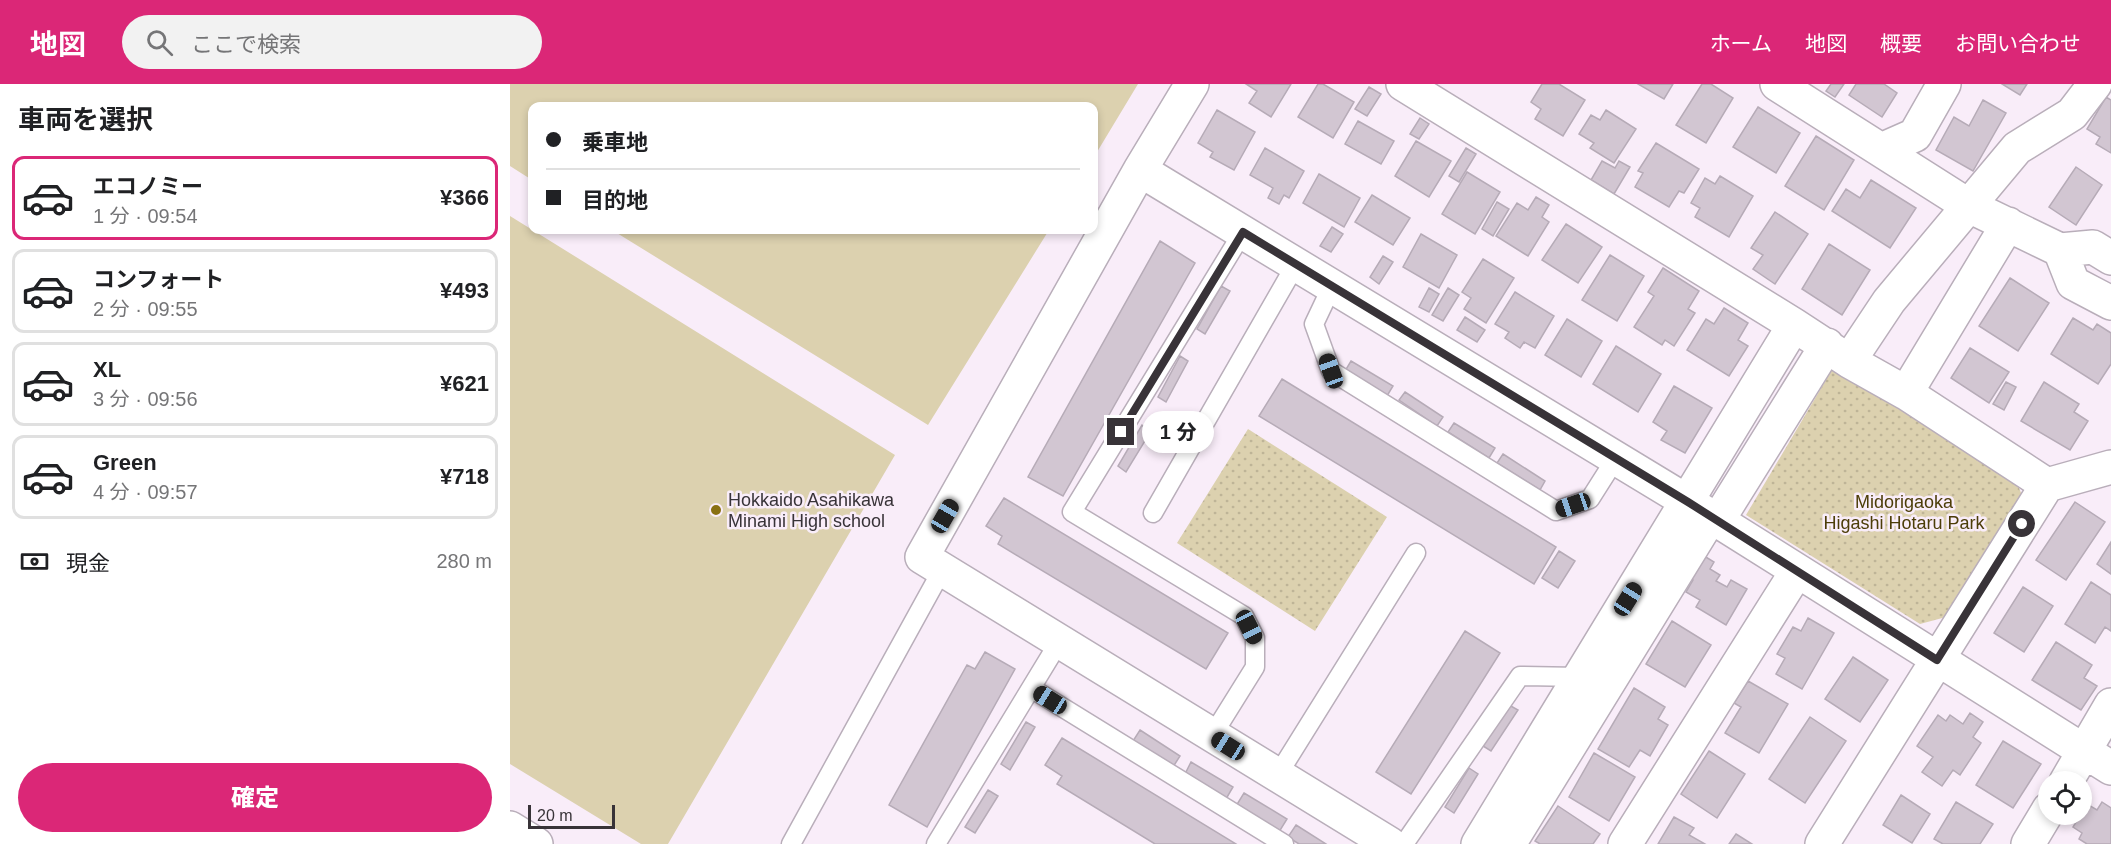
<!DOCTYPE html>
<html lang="ja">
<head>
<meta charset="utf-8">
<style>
  :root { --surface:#fff; --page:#f2f2f2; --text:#202124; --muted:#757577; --line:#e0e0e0; --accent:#db2777 }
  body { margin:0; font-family:Arial,"Noto Sans JP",sans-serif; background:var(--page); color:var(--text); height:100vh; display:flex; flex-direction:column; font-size:22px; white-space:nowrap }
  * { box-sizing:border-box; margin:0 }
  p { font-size:20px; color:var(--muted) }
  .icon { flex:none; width:33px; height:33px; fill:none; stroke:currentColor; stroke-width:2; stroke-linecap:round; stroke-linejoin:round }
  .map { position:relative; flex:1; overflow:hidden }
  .panel { display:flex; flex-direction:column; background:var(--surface); width:510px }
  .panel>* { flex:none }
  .hud { position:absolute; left:18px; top:18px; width:570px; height:132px; border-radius:12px; box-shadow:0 3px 9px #0003; display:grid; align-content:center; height:132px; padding:0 18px; background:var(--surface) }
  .fabs { position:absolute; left:1528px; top:687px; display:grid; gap:12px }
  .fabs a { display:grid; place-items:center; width:54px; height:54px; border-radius:50%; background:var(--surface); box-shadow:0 3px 9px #0003; font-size:30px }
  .scale { position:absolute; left:18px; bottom:15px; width:87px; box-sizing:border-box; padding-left:6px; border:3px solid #383338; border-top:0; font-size:16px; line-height:21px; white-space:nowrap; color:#383338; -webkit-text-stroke:4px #f9edf9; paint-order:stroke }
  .end { position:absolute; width:27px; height:27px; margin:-14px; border:8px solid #383338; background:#fff; box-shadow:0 0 0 3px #fff }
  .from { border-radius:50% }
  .bubble { position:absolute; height:42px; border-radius:21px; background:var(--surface); box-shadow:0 3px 9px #0003; font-size:20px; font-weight:800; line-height:42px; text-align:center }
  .car { position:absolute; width:18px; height:36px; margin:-18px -9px; border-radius:8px; box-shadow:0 0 4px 2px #0007; background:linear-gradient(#222 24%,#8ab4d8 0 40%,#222 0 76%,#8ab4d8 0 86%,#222 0) }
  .hud b { display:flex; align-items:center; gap:21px; height:57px; font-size:22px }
  .hud b+b { border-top:2px solid var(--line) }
  .hud i { width:15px; height:15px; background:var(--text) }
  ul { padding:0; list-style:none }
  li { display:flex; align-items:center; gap:18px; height:84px; margin:0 12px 9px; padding:0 6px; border:3px solid var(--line); border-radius:12px }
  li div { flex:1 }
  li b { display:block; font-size:22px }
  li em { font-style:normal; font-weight:800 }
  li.current { border-color:var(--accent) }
  li>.icon { width:54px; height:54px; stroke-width:1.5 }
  h2 { padding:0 18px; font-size:27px; line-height:72px }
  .pay { display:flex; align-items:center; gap:15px; height:66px; padding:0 18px; font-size:22px }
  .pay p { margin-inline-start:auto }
  .primary-button { display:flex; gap:12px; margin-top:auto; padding:12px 18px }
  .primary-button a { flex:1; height:69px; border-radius:36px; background:var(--accent); color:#fff; font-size:24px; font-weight:800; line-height:69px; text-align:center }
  header { display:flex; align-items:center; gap:36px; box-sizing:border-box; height:84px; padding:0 30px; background:var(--accent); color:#fff }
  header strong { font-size:28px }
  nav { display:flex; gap:33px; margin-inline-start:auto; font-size:21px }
  .search { width:420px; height:54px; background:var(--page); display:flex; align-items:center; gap:15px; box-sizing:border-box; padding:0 21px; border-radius:33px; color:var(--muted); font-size:22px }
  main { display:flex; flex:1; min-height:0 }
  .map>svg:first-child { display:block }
  .green { fill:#dcd1af }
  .park { fill:url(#park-dots) }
  .building { fill:#d2c6d2; stroke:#b6abb7; stroke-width:1.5 }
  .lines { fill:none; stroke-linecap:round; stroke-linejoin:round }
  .lane-casing { stroke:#b9aeba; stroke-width:21 }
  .street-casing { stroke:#b9aeba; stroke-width:36 }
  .lane { stroke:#fff; stroke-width:18 }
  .street { stroke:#fff; stroke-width:33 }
  .route { stroke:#383338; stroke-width:8 }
  .poi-dot { fill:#897012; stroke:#f9edf9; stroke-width:2 }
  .labels { text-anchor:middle; stroke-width:5; stroke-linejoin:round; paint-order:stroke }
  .poi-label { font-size:18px; fill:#383338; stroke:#f9edf9; text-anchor:start }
  .park-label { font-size:18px; fill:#4c3d08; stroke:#f9edf9 }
</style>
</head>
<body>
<header>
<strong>地図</strong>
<div class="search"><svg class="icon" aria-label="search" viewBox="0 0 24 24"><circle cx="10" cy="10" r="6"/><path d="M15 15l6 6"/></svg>ここで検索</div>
<nav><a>ホーム</a><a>地図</a><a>概要</a><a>お問い合わせ</a></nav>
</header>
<main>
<section class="panel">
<h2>車両を選択</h2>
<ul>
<li class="current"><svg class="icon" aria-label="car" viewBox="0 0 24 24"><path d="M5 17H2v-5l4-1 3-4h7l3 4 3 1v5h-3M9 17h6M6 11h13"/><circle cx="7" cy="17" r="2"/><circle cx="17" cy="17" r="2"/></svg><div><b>エコノミー</b><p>1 分 · 09:54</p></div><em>¥366</em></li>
<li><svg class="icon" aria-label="car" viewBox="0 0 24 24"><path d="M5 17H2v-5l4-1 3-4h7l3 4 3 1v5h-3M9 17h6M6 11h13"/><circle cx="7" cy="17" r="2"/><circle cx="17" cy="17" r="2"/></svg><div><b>コンフォート</b><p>2 分 · 09:55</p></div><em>¥493</em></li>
<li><svg class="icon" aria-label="car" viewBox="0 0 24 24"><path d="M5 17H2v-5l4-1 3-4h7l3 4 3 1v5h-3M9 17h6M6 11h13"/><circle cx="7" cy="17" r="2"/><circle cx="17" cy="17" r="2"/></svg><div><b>XL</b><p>3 分 · 09:56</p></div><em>¥621</em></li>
<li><svg class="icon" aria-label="car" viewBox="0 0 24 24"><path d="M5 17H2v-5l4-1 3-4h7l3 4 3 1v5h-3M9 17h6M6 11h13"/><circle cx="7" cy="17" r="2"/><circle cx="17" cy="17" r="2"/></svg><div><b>Green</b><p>4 分 · 09:57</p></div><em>¥718</em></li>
</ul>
<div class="pay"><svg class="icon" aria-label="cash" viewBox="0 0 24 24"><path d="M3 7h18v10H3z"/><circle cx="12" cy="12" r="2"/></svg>現金<p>280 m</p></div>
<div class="primary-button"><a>確定</a></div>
</section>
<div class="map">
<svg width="1601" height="760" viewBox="0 0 1601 760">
  <defs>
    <pattern id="park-dots" width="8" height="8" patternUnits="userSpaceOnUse" patternTransform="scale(1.5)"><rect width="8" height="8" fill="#dcd1af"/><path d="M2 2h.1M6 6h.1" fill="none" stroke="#beb497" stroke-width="1.8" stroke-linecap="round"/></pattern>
  </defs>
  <rect width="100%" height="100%" fill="#f9edf9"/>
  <path class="green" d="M 0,0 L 628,0 L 584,73 L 584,22 L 22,22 L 22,96 L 0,82 Z
    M 0,132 L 385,371 L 158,760 L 131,760 L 0,680 Z
    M 102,146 L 539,146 L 418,341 Z"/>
  <path class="park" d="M 1323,284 L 1505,395 L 1512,411 L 1436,533 L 1410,540 L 1236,431 Z
    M 738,345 L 877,433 L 805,547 L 667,459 Z"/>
  <path class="building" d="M 736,0 L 781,0 L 761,33 L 739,19 L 747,7 Z
    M 808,0 L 813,0 L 844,18 L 823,54 L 788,33 Z
    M 1032,0 L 1049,0 L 1075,16 L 1053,52 L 1025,35 L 1031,25 L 1021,18 Z
    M 1128,0 L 1163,0 L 1154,15 Z
    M 1192,0 L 1201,0 L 1223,14 L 1196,59 L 1166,41 Z
    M 1321,0 L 1334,0 L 1325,13 L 1316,7 Z
    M 1346,0 L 1374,0 L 1387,9 L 1372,33 L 1339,11 Z
    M 1492,0 L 1517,0 L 1510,11 Z
    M 859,3 L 871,10 L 857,32 L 845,25 Z
    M 1596,13 L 1601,16 L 1601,69 L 1586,60 L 1590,53 L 1577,45 Z
    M 1473,16 L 1496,29 L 1463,87 L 1426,66 L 1444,33 L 1459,42 Z
    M 1248,23 L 1290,49 L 1266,89 L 1223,63 Z
    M 707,26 L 745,48 L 724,86 L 700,73 L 703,68 L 688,59 Z
    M 1096,26 L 1126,45 L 1104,79 L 1080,64 L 1084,59 L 1069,50 L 1081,31 L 1090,36 Z
    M 910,34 L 919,40 L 909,55 L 900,50 Z
    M 848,37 L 884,57 L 871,80 L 835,60 Z
    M 1306,52 L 1344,76 L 1314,126 L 1275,102 Z
    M 906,57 L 941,77 L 919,113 L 885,92 Z
    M 1146,59 L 1189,85 L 1174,109 L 1169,107 L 1159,123 L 1125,103 L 1133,89 L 1128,87 Z
    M 755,64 L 794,87 L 779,114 L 774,111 L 769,120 L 758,114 L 763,104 L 740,91 Z
    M 956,64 L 966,70 L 949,98 L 939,92 Z
    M 1092,77 L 1105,84 L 1109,77 L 1120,83 L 1104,110 L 1081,96 Z
    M 1566,83 L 1592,101 L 1566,141 L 1539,123 Z
    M 957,88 L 990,108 L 965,150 L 932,130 Z
    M 809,90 L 850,114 L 834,143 L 793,119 Z
    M 1210,92 L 1243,112 L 1219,153 L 1185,133 L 1190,124 L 1181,119 L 1195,94 L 1205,100 Z
    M 1361,96 L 1406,124 L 1380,164 L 1322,127 L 1336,105 L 1350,114 Z
    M 862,111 L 900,134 L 883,161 L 845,138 Z
    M 1026,113 L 1039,121 L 1032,133 L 1039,138 L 1018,172 L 986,152 L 1007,119 L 1018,126 Z
    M 987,118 L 999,125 L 983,152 L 972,145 Z
    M 1265,128 L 1298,150 L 1265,200 L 1243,185 L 1253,171 L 1241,164 Z
    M 1056,140 L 1092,163 L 1068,199 L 1032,176 Z
    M 822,143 L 833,150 L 821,168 L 810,162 Z
    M 911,150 L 947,171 L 929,204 L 893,183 Z
    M 650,157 L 685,179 L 553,412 L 518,393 Z
    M 1319,160 L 1360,186 L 1332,231 L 1292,205 Z
    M 1100,171 L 1134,192 L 1107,237 L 1072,216 Z
    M 873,172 L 883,178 L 869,200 L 860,193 Z
    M 973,175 L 1004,194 L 976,239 L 954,225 L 961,214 L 952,208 Z
    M 1153,184 L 1189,207 L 1178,225 L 1185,229 L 1164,262 L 1155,256 L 1152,261 L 1124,243 L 1144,212 L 1138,208 Z
    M 1500,194 L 1539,219 L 1508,267 L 1469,242 Z
    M 711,202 L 720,207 L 695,250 L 687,245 Z
    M 919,204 L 929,210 L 919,228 L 909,223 Z
    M 938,204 L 949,211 L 933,237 L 922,231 Z
    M 1005,208 L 1044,232 L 1025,264 L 1014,258 L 1010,264 L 995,254 L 999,248 L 985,240 Z
    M 1214,224 L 1238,239 L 1228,256 L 1238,262 L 1219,292 L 1177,266 L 1196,235 L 1204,240 Z
    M 955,233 L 975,246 L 967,258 L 947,246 Z
    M 1563,234 L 1583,246 L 1587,240 L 1601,249 L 1601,280 L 1588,300 L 1541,270 Z
    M 1057,235 L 1092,257 L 1071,293 L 1035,271 Z
    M 1106,262 L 1151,290 L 1128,328 L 1083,300 Z
    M 1460,264 L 1499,288 L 1479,319 L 1441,294 Z
    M 670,272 L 678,277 L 656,318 L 648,313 Z
    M 841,277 L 883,302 L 877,312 L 835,287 Z
    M 772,295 L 1046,463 L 1024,500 L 749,332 Z
    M 1496,298 L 1506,303 L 1494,326 L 1483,320 Z
    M 1534,298 L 1569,320 L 1564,328 L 1578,337 L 1560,366 L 1511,337 Z
    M 1164,302 L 1202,324 L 1175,369 L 1151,356 L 1157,347 L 1143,338 Z
    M 895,308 L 933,333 L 927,342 L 889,316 Z
    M 944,339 L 985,364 L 979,374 L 938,348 Z
    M 632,341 L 641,347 L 616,388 L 608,382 Z
    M 993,370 L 1035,397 L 1030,406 L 987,379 Z
    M 494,414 L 718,549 L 696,585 L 488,460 L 492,452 L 476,442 Z
    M 1565,418 L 1595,438 L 1556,496 L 1526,476 Z
    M 1601,458 L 1601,490 L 1587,480 Z
    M 1049,467 L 1065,477 L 1048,504 L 1032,494 Z
    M 1191,470 L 1204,478 L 1200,485 L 1210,491 L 1206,497 L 1217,503 L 1221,496 L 1237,505 L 1216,541 L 1186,523 L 1190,516 L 1176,508 L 1183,496 L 1177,492 Z
    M 1581,498 L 1601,511 L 1601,547 L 1595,543 L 1585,559 L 1555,540 Z
    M 1513,503 L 1543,522 L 1514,568 L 1484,549 Z
    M 1298,534 L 1324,549 L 1292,605 L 1266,590 L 1275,574 L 1267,570 L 1283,543 L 1291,547 Z
    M 1162,537 L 1201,561 L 1175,603 L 1136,580 Z
    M 955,547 L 990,569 L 901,710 L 866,688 Z
    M 1546,558 L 1582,581 L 1574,594 L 1587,602 L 1571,626 L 1522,596 Z
    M 475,568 L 505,585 L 417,743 L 379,721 L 457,581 L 465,585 Z
    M 1343,573 L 1378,596 L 1350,638 L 1315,615 Z
    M 1238,597 L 1278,620 L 1249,669 L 1215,649 L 1231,623 L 1224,619 Z
    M 1124,604 L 1155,623 L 1148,635 L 1158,641 L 1140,672 L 1130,666 L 1119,683 L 1088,665 Z
    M 999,621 L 1008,626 L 981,667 L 973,662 Z
    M 1460,629 L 1473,638 L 1463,653 L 1471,659 L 1450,691 L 1443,686 L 1432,702 L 1412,688 L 1423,673 L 1407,662 L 1428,631 L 1436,637 L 1440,631 L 1453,640 Z
    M 1300,633 L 1336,657 L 1295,719 L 1259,695 Z
    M 516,638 L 525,643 L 500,686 L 491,680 Z
    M 630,646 L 670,672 L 663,683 L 623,657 Z
    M 552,654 L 726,760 L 645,760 L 547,700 L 552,692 L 535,681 Z
    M 1493,657 L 1531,680 L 1503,724 L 1466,701 Z
    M 1199,667 L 1235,690 L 1207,734 L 1171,710 Z
    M 1084,669 L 1125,693 L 1099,737 L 1059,713 Z
    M 681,678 L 723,703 L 716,715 L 675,690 Z
    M 959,684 L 968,690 L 944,729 L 935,723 Z
    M 478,706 L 488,712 L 465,749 L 455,743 Z
    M 734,709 L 777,735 L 769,748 L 726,722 Z
    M 1391,711 L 1420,730 L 1402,759 L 1373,741 Z
    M 1446,718 L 1483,740 L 1470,760 L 1433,760 L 1424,755 Z
    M 1592,718 L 1601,724 L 1601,760 L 1577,760 L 1569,755 L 1572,749 L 1563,743 L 1577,720 L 1587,726 Z
    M 1048,722 L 1090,750 L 1083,760 L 1030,760 L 1025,757 Z
    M 1164,733 L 1184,744 L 1179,751 L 1195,760 L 1148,760 Z
    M 786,741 L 816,760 L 789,760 L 778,753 Z
    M 1226,750 L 1242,760 L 1219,760 Z"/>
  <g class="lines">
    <defs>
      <path id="lane" d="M 822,202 L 804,240 L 821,287 L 1046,427 L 1080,415 L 1106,374
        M 643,429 L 786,180
        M 521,604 L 774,760
        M 702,652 L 745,583 L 745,554 L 734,532 L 562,428 L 733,148
        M 767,692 L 906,469
        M 281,760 L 432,486
        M 426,760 L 549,558
        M 894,760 L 1010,592 L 1070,593"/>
      <path id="street" d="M 682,0 L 630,86 L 412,473 L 880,760
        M 893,0 L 1284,241 L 1339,277 L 1396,309
        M 1267,0 L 1459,122 L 1550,166 L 1583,163 L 1601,174
        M 1371,66 L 1405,51 L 1434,0
        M 630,86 L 1178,418 L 1601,684
        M 1498,140 L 1396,309 L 1537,401
        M 1550,166 L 1563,199 L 1601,219
        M 1339,277 L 1379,217 L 1507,64 L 1562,30 L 1585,0
        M 1208,436 L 1317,261
        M 1556,698 L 1601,621
        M 0,744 L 26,760
        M 968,760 L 1284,241
        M 999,760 L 1201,432
        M 1115,760 L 1287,487
        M 1312,760 L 1537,401 L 1601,383
        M 1518,760 L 1539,725"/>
    </defs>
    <use href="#lane" class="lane-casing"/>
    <use href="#street" class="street-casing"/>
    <use href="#lane" class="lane"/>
    <use href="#street" class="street"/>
  </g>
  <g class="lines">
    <path class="route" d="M 611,348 L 733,148 L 1178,418 L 1427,576 L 1512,440"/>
  </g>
  <circle class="poi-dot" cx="206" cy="426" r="6"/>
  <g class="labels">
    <g class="poi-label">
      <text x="218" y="422">Hokkaido Asahikawa<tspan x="218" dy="21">Minami High school</tspan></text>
    </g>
    <g class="park-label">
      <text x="1394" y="424">Midorigaoka<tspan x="1394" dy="21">Higashi Hotaru Park</tspan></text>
    </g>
  </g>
</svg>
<div class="fabs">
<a><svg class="icon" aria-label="locate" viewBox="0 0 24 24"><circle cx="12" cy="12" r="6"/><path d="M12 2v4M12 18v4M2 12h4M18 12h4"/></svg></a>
</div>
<div class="scale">20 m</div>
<i class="end from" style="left:1512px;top:440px"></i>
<i class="end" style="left:611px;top:348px"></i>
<div class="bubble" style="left:632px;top:327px;width:72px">1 分</div>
<i class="car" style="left:821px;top:287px;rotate:340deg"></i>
<i class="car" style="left:1063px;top:421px;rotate:251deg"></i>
<i class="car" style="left:435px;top:432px;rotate:30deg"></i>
<i class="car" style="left:1118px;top:515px;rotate:32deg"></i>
<i class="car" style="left:739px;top:543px;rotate:153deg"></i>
<i class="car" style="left:540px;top:616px;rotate:302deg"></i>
<i class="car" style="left:718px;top:662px;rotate:302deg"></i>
<div class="hud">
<b><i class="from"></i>乗車地</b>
<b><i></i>目的地</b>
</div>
</div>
</main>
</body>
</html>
